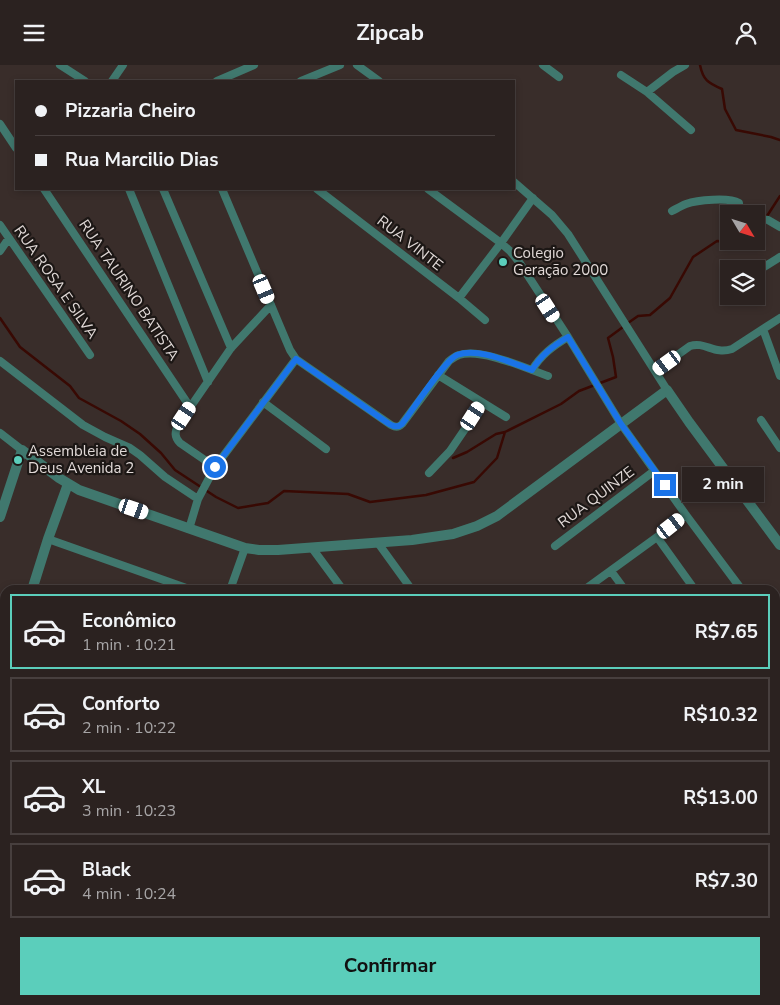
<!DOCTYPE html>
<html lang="pt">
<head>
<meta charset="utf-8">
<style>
  :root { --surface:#2b2220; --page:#332a29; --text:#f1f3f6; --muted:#a6a4a5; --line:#473f3e; --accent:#5bcebb }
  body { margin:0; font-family:"Nunito Sans",sans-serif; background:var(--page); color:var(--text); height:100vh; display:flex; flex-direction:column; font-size:19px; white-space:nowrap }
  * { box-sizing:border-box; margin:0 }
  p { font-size:16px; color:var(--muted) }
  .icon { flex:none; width:28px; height:28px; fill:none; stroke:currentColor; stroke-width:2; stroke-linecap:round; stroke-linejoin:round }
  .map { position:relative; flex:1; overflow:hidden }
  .details { position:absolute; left:0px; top:520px; width:780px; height:420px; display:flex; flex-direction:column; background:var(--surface); border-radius:15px 15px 0 0; box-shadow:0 2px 8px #0003,0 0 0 1px var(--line) }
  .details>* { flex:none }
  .banner { position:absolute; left:15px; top:15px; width:500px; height:110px; border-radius:0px; box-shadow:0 2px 8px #0003,0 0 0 1px var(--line); display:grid; align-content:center; height:110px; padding:0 20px; background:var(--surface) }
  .needle { width:32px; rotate:128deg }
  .tools { position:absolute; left:720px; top:140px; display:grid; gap:10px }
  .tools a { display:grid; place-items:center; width:45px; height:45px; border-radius:0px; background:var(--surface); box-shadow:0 2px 8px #0003,0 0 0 1px var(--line); font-size:25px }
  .end { position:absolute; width:22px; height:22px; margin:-11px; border:6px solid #1a73e8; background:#fff; box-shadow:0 0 0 2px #fff }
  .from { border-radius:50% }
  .bubble { position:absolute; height:35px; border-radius:0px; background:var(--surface); box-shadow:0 2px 8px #0003,0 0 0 1px var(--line); font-size:16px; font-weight:700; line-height:35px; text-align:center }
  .car { position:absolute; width:15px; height:30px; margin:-15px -8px; border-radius:6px; box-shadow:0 0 4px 1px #0007; background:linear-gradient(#fff 24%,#345 0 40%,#fff 0 76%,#345 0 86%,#fff 0) }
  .banner b { display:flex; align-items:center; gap:18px; height:48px; font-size:19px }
  .banner b+b { border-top:1px solid var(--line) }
  .banner i { width:12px; height:12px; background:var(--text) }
  ul { padding:9px 0 0; list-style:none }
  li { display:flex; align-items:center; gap:15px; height:75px; margin:0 10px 8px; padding:0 10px; border:2px solid var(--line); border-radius:0px }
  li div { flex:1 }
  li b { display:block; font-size:19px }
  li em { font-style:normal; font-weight:700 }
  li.current { border-color:var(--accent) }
  li>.icon { width:45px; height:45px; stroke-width:1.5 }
  .cta { display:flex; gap:10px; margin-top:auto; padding:10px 20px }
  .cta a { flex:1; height:58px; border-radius:0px; background:var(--accent); color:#111; font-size:20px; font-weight:700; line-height:58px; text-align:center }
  header { display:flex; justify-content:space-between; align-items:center; height:65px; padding:0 20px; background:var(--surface); font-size:22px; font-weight:700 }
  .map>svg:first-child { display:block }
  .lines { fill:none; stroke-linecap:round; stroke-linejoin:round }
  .stream { stroke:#380903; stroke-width:2.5 }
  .minor { stroke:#40786e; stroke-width:8 }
  .tertiary { stroke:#40786e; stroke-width:10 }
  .route { stroke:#1a73e8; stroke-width:6 }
  .poi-dot { fill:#5bcebb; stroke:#1c1715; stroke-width:2 }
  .labels { text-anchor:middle; stroke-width:4.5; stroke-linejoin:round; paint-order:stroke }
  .street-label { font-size:15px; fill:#e1d9d7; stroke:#1c1715 }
  .poi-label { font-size:15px; fill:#e1d9d7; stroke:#1c1715; text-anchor:start }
</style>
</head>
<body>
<header><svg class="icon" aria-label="menu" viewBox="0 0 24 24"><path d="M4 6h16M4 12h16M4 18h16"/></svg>Zipcab<svg class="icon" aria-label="person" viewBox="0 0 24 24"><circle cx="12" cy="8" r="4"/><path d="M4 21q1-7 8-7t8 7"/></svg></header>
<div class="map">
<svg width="780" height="940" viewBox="0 0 780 940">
  <rect width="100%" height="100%" fill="#392d2a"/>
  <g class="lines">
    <path class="stream" d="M 700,0 C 703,15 708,18 722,24 L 725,44 L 736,65 L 771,72 L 780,75
      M 767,151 L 780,131
      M 756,173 L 759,172 L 762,164
      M 0,253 L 20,282 L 70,321 L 79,333 L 121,356 L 140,369 L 161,388 L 175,405 L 216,432 L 238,443 L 268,438 L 284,426 L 348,429 L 370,437 L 426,430 L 474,417 L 497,393 L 505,367 L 561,339 L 579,326 L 616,312 L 613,292 L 608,273 L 623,262
      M 628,258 L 638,251 L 650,250 L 670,233 L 693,192 L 717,176 L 741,178 L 746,176
      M 453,393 L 467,387 L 496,369 L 505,367
      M 0,911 L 5,913
      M 63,935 L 68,940"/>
    <path class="minor" d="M 60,0 L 85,16
      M 357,0 L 379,16
      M 543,0 L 559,12
      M 621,10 L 647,27 L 691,65
      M 112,16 L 123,0
      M 217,16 L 254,0
      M 301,16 L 340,0
      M 647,27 L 673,7 L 685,0
      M 0,59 L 16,83
      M 514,117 L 552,150 L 568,169 L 667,325
      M 44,124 L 190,342
      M 129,124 L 208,317
      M 163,124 L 231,283
      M 222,124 L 290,285 L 296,294 L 391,360 C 395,362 398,363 402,359 L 449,296 C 452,294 455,291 459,290 C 482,283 525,303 548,311
      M 317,124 L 459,233 L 485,255
      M 428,124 L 501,178 L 510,186 L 519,197 L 568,272 L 621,359 L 686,450 L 742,525
      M 672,146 C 676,144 681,141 686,139 C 697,135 729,132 739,138 L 740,149
      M 756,153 L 768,155 L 780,162
      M 0,160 L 90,290
      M 0,186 L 9,173
      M 756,207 L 780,192
      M 459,233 L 501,178 L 533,133
      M 763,264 L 780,311
      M 0,296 L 83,360 L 105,372 L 130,383 L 140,390 L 165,412 L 198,434
      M 532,305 C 541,290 553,281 568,272
      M 655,306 L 690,281 C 705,276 714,290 732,284 L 780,253
      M 438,310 L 506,352
      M 263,337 L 326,384
      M 761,355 L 780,383
      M 0,368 L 22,385
      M 215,402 L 180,378 C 174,372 175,367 178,360 L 231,283 L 271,240
      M 429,408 L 450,386 L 482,339
      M 189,464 L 198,434 L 215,402 L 296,294
      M 657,472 L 695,525
      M 48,474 L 192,525
      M 378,478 L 412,525
      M 555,481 L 654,406
      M 312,483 L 343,525
      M 611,506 L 625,525
      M 230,525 L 245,483
      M 584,525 L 657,472 L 686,450
      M 775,570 L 780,577
      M 775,633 L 780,640
      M 0,690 L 5,692
      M 775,730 L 780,737
      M 775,748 L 780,749
      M 568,935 L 570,940
      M 625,935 L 626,940
      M 224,940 L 230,935
      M 313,940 L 319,935
      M 602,940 L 619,935"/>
    <path class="tertiary" d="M 0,452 L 22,385 L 59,413 L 79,425 L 245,483 L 259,485 L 278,485 L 412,475 L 453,469 L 477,461 L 497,451 L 667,325 L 689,357 L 780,480
      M 32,525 L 48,474 L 68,419
      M 0,629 L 5,613
      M 0,637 L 5,638
      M 0,726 L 5,727
      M 775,921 L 780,916
      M 206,935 L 210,940
      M 761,940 L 764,935"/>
  </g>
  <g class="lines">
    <path class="route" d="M 215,402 L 296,294 L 382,354 C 388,358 395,365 402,359 C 412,346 445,295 457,290 C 479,282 511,298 532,305 C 541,290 553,281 568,272 L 621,359 L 665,420"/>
  </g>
  <g class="poi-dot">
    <circle cx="503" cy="197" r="5"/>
    <circle cx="18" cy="395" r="5"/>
  </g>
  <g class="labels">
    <g class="street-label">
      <text transform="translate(410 178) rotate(38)" y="5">RUA VINTE</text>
      <text transform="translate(56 217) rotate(55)" y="5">RUA ROSA E SILVA</text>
      <text transform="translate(129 225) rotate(56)" y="5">RUA TAURINO BATISTA</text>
      <text transform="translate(596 432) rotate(-37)" y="5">RUA QUINZE</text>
    </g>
    <g class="poi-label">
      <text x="513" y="193">Colegio<tspan x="513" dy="17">Geração 2000</tspan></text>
      <text x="28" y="391">Assembleia de<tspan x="28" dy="17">Deus Avenida 2</tspan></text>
    </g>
  </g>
</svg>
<div class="tools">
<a><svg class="needle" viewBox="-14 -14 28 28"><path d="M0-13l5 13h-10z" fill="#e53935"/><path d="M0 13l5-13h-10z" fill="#a6a4a5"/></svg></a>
<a><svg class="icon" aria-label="layers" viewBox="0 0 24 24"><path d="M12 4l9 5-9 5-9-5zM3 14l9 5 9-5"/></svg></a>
</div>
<i class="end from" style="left:215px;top:402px"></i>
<i class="end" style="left:665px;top:420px"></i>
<div class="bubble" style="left:682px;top:402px;width:82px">2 min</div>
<i class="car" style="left:264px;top:224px;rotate:157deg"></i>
<i class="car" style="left:548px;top:243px;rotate:147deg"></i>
<i class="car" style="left:667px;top:298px;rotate:234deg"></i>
<i class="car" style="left:184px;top:351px;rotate:34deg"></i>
<i class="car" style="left:473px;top:351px;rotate:33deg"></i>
<i class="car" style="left:134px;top:444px;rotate:109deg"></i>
<i class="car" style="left:671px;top:461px;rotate:52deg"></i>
<div class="banner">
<b><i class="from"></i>Pizzaria Cheiro</b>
<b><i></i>Rua Marcilio Dias</b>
</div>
<section class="details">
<ul>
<li class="current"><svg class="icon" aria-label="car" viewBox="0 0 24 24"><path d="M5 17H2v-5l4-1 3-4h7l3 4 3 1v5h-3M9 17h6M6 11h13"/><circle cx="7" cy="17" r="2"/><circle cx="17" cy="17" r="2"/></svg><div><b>Econômico</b><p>1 min · 10:21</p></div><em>R$7.65</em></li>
<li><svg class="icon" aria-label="car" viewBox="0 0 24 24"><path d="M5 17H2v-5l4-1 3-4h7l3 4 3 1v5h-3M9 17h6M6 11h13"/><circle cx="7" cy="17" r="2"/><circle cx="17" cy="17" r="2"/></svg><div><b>Conforto</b><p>2 min · 10:22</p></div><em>R$10.32</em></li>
<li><svg class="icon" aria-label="car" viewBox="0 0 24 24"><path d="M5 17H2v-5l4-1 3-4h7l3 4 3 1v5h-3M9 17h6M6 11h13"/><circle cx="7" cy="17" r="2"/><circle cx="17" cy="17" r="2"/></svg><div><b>XL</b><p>3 min · 10:23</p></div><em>R$13.00</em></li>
<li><svg class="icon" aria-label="car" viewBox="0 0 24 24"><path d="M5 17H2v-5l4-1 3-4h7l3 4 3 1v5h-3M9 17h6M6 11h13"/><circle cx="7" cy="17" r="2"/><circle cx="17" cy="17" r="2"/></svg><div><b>Black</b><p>4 min · 10:24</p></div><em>R$7.30</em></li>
</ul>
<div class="cta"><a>Confirmar</a></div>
</section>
</div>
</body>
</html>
